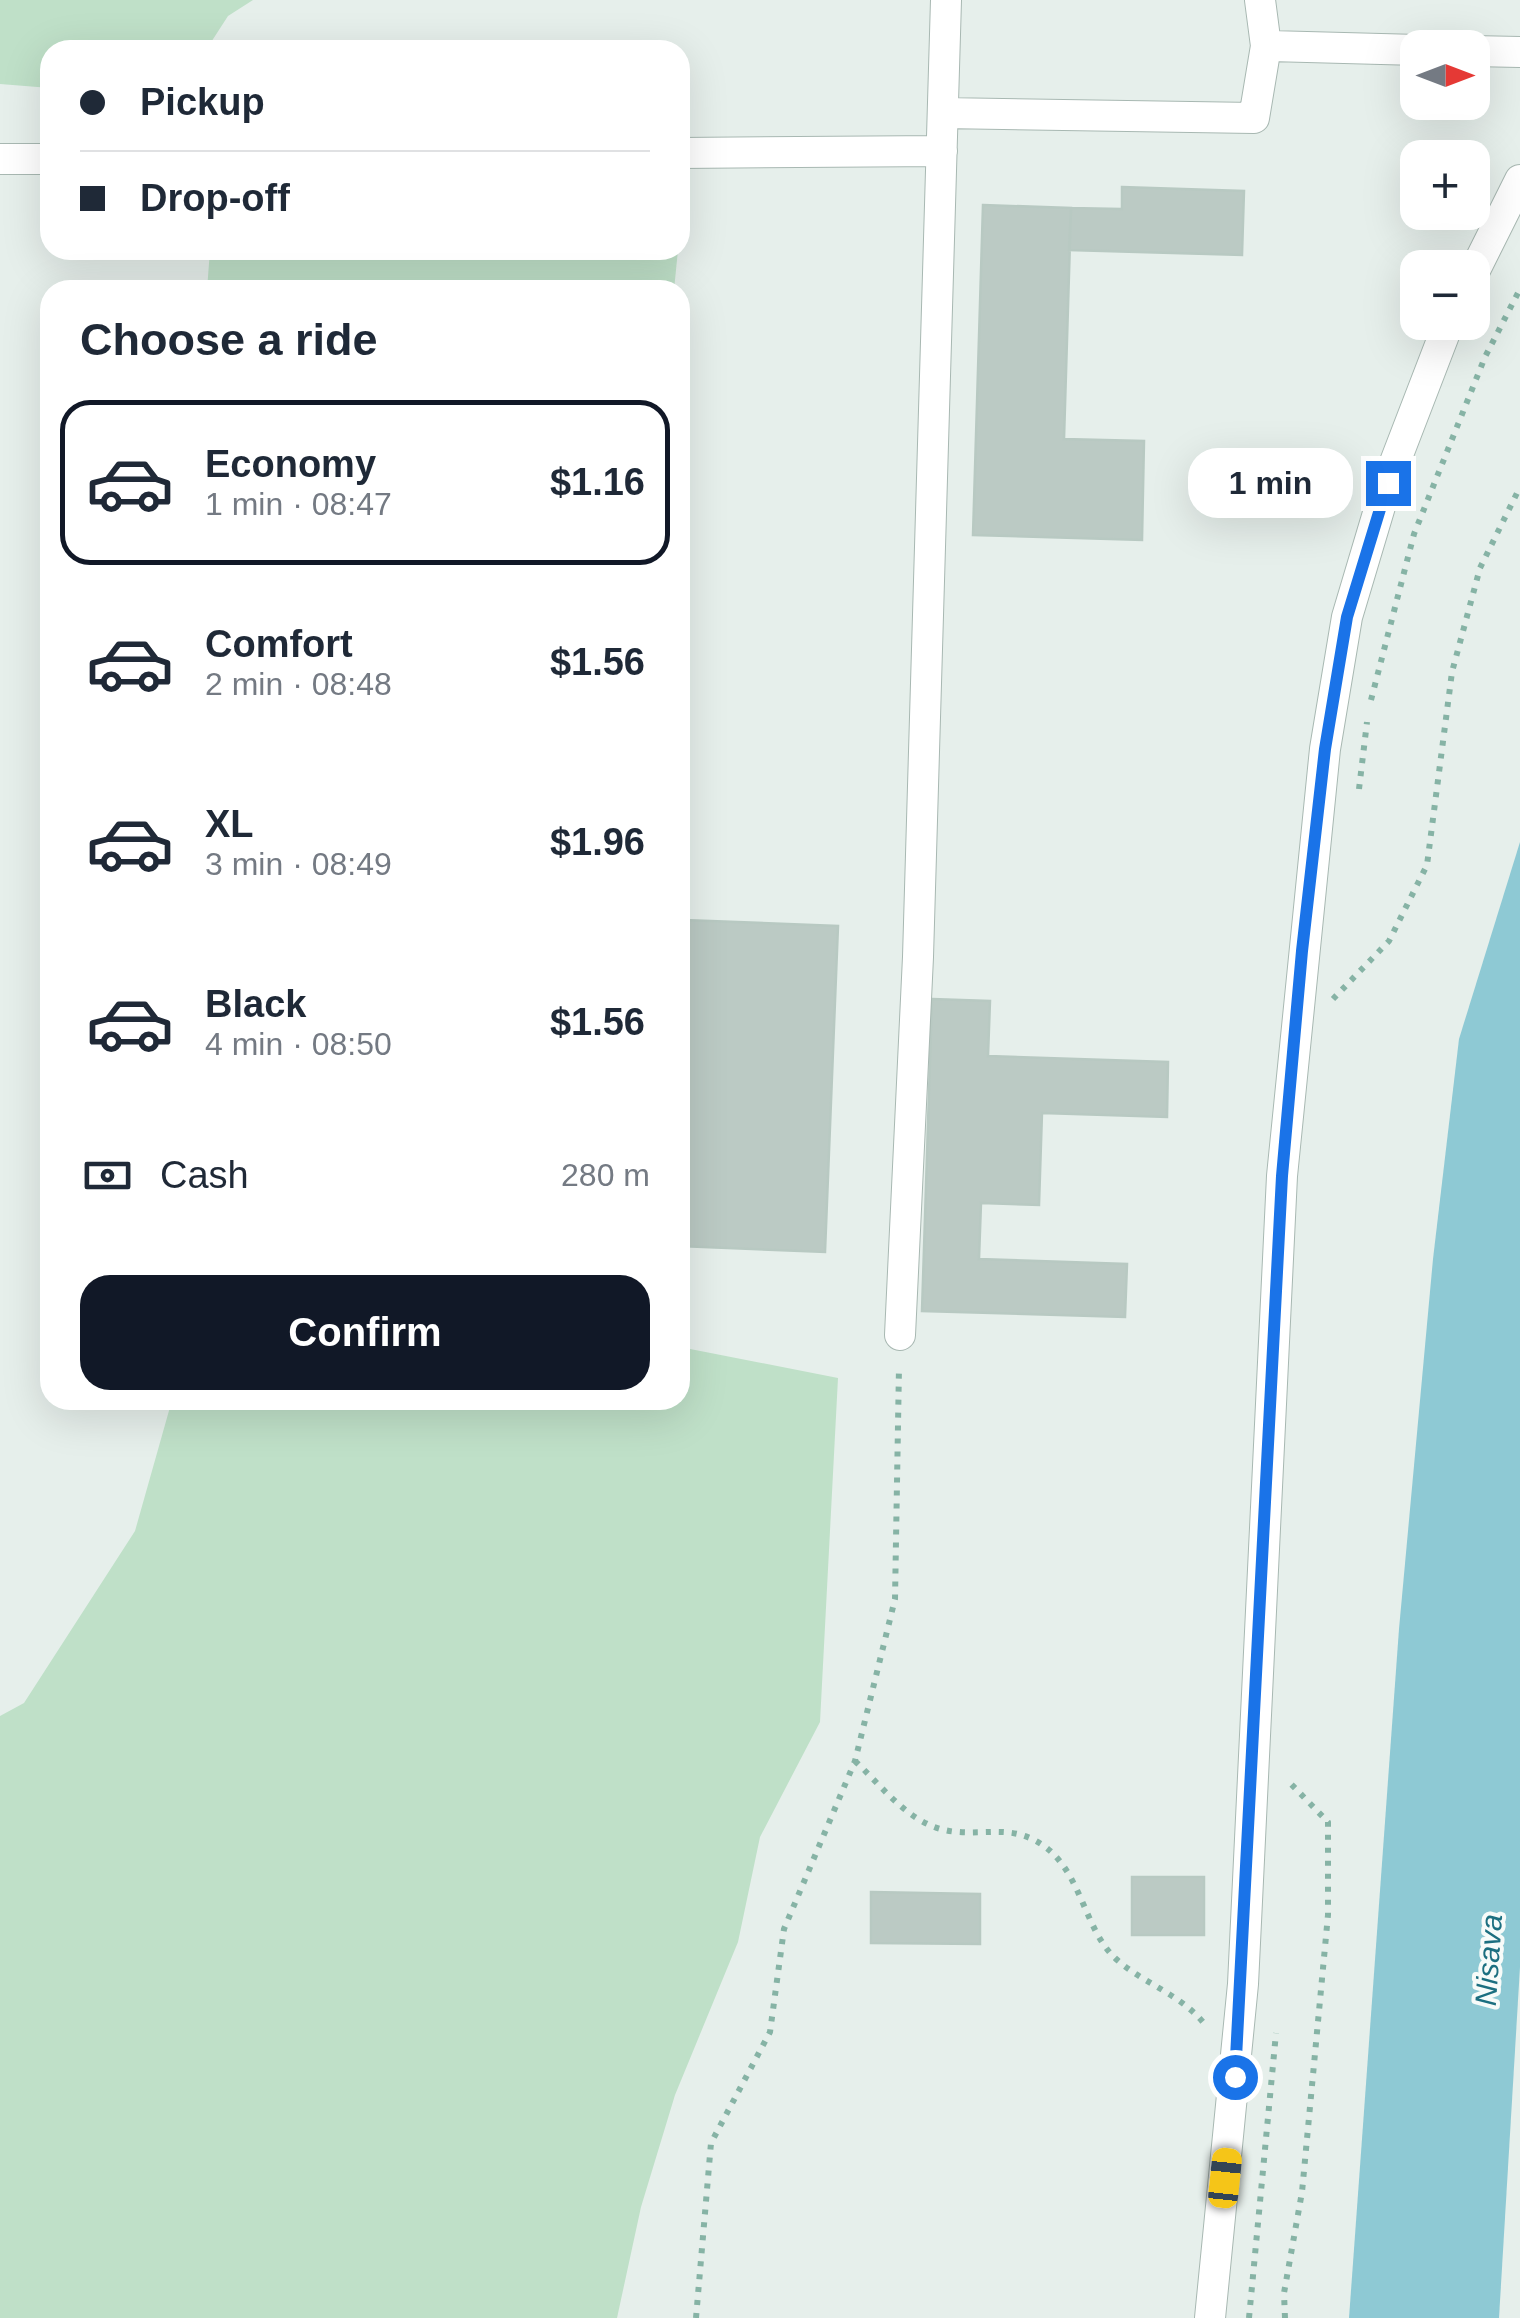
<!DOCTYPE html>
<html lang="en">
<head>
<meta charset="utf-8">
<style>
  :root { --surface:#fff; --page:#f2f2f3; --text:#1f2937; --muted:#747a83; --line:#e0e1e3; --accent:#111827 }
  body { margin:0; font-family:Arial,sans-serif; background:var(--page); color:var(--text); height:100vh; display:flex; flex-direction:column; font-size:38px; white-space:nowrap }
  * { box-sizing:border-box; margin:0 }
  p { font-size:32px; color:var(--muted) }
  .icon { flex:none; width:55px; height:55px; fill:none; stroke:currentColor; stroke-width:2; stroke-linecap:round; stroke-linejoin:round }
  .map { position:relative; flex:1; overflow:hidden }
  .panel { position:absolute; left:40px; top:280px; width:650px; height:1130px; display:flex; flex-direction:column; background:var(--surface); border-radius:30px; box-shadow:0 10px 40px #0002 }
  .panel>* { flex:none }
  .guide { position:absolute; left:40px; top:40px; width:650px; height:220px; border-radius:30px; box-shadow:0 10px 40px #0002; display:grid; align-content:center; height:220px; padding:0 40px; background:var(--surface) }
  .needle { width:65px; rotate:90deg }
  .controls { position:absolute; left:1400px; top:30px; display:grid; gap:20px }
  .controls a { display:grid; place-items:center; width:90px; height:90px; border-radius:20px; background:var(--surface); box-shadow:0 10px 40px #0002; font-size:50px }
  .end { position:absolute; width:45px; height:45px; margin:-22px; border:12px solid #1a73e8; background:#fff; box-shadow:0 0 0 5px #fff }
  .from { border-radius:50% }
  .bubble { position:absolute; height:70px; border-radius:30px; background:var(--surface); box-shadow:0 10px 40px #0002; font-size:32px; font-weight:800; line-height:70px; text-align:center }
  .car { position:absolute; width:30px; height:60px; margin:-30px -15px; border-radius:12px; box-shadow:0 0 8px 2px #0007; background:linear-gradient(#f5c518 24%,#345 0 40%,#f5c518 0 76%,#345 0 86%,#f5c518 0) }
  .guide b { display:flex; align-items:center; gap:35px; height:95px; font-size:38px }
  .guide b+b { border-top:2px solid var(--line) }
  .guide i { width:25px; height:25px; background:var(--text) }
  ul { padding:0; list-style:none }
  li { display:flex; align-items:center; gap:30px; height:165px; margin:0 20px 15px; padding:0 20px; border:5px solid transparent; border-radius:30px }
  li div { flex:1 }
  li b { display:block; font-size:38px }
  li em { font-style:normal; font-weight:800 }
  li.current { border-color:var(--accent) }
  li>.icon { width:90px; height:90px; stroke-width:1.5 }
  h2 { padding:0 40px; font-size:45px; line-height:120px }
  .pay { display:flex; align-items:center; gap:25px; height:110px; padding:0 40px; font-size:38px }
  .pay p { margin-inline-start:auto }
  .action { display:flex; gap:20px; margin-top:auto; padding:20px 40px }
  .action a { flex:1; height:115px; border-radius:30px; background:var(--accent); color:#fff; font-size:40px; font-weight:800; line-height:115px; text-align:center }
  .map>svg:first-child { display:block }
  .green { fill:#bfe0c8 }
  .water { fill:#8ec9d4 }
  .building { fill:#bbcac4; stroke:#b8c9c2; stroke-width:2.5 }
  .lines { fill:none; stroke-linecap:round; stroke-linejoin:round }
  .minor-casing { stroke:#a8b8b2; stroke-width:32 }
  .path { stroke:#86b3a5; stroke-width:6; stroke-dasharray:5 8; stroke-linecap:butt }
  .minor { stroke:#fff; stroke-width:30 }
  .route { stroke:#1a73e8; stroke-width:12 }
  .labels { text-anchor:middle; stroke-width:8; stroke-linejoin:round; paint-order:stroke }
  .water-label { font-size:30px; font-style:italic; fill:#1c6f80; stroke:#f7fbf9 }
</style>
</head>
<body>
<div class="map">
<svg width="1520" height="2318" viewBox="0 0 1520 2318">
  <rect width="100%" height="100%" fill="#e6efeb"/>
  <path class="green" d="M 0,0 L 253,0 L 228,16 L 206,50 L 50,50 L 50,88 L 0,84 Z
    M 210,250 L 678,250 L 674,290 L 207,290 Z
    M 680,1347 L 838,1378 L 820,1722 L 760,1837 L 738,1942 L 675,2095 L 641,2207 L 617,2318 L 0,2318 L 0,1716 L 24,1703 L 135,1531 L 172,1400 L 680,1400 Z"/>
  <path class="water" d="M 1520,842 L 1520,1967 L 1499,2318 L 1349,2318 L 1399,1629 L 1433,1259 L 1459,1039 Z"/>
  <path class="building" d="M 1122,187 L 1244,191 L 1242,255 L 1069,250 L 1071,208 L 1122,209 Z
    M 983,205 L 1071,208 L 1064,439 L 1144,441 L 1142,540 L 973,535 Z
    M 684,920 L 838,926 L 825,1252 L 680,1246 Z
    M 932,999 L 990,1001 L 988,1056 L 1168,1062 L 1167,1117 L 1042,1113 L 1039,1205 L 981,1203 L 979,1259 L 1127,1264 L 1125,1317 L 922,1311 Z
    M 1132,1877 L 1204,1877 L 1204,1935 L 1132,1935 Z
    M 871,1892 L 980,1894 L 980,1944 L 871,1943 Z"/>
  <g class="lines">
    <defs>
      <path id="minor" d="M 1266,46 L 1418,50
        M 1472,51 L 1520,52
        M 943,113 L 1254,118 L 1266,46 L 1260,0
        M 680,153 L 942,151
        M 0,159 L 50,159
        M 1472,276 L 1520,180
        M 900,1335 L 918,957 L 946,0
        M 1210,2318 L 1243,1984 L 1282,1176 L 1325,749 L 1347,617 L 1387,483 L 1449,322"/>
    </defs>
    <use href="#minor" class="minor-casing"/>
    <path class="path" d="M 1371,700 L 1414,534 L 1485,357 L 1520,289
      M 1359,789 L 1367,722
      M 1333,999 L 1389,941 L 1427,865 L 1452,672 L 1480,568 L 1520,487
      M 855,1761 C 886,1790 913,1830 959,1832 C 986,1834 1009,1827 1034,1840 C 1081,1863 1082,1927 1115,1958 C 1143,1984 1182,1994 1206,2026
      M 696,2318 L 711,2143 L 770,2032 L 784,1929 L 855,1761 L 895,1599 L 899,1367
      M 1249,2318 L 1276,2033
      M 1285,2318 L 1284,2293 L 1302,2192 L 1328,1915 L 1328,1822 L 1290,1783"/>
    <use href="#minor" class="minor"/>
  </g>
  <g class="lines">
    <path class="route" d="M 1235,2077 L 1282,1176 L 1302,951 L 1325,749 L 1347,617 L 1388,483"/>
  </g>
  <g class="labels">
    <g class="water-label">
      <text transform="translate(1489 1960) rotate(-86)" y="10">Nisava</text>
    </g>
  </g>
</svg>
<div class="controls">
<a><svg class="needle" viewBox="-14 -14 28 28"><path d="M0-13l5 13h-10z" fill="#e53935"/><path d="M0 13l5-13h-10z" fill="#747a83"/></svg></a>
<a>+</a>
<a>−</a>
</div>
<i class="end from" style="left:1235px;top:2077px"></i>
<i class="end" style="left:1388px;top:483px"></i>
<div class="bubble" style="left:1188px;top:448px;width:165px">1 min</div>
<i class="car" style="left:1225px;top:2178px;rotate:6deg"></i>
<div class="guide">
<b><i class="from"></i>Pickup</b>
<b><i></i>Drop-off</b>
</div>
<section class="panel">
<h2>Choose a ride</h2>
<ul>
<li class="current"><svg class="icon" aria-label="car" viewBox="0 0 24 24"><path d="M5 17H2v-5l4-1 3-4h7l3 4 3 1v5h-3M9 17h6M6 11h13"/><circle cx="7" cy="17" r="2"/><circle cx="17" cy="17" r="2"/></svg><div><b>Economy</b><p>1 min · 08:47</p></div><em>$1.16</em></li>
<li><svg class="icon" aria-label="car" viewBox="0 0 24 24"><path d="M5 17H2v-5l4-1 3-4h7l3 4 3 1v5h-3M9 17h6M6 11h13"/><circle cx="7" cy="17" r="2"/><circle cx="17" cy="17" r="2"/></svg><div><b>Comfort</b><p>2 min · 08:48</p></div><em>$1.56</em></li>
<li><svg class="icon" aria-label="car" viewBox="0 0 24 24"><path d="M5 17H2v-5l4-1 3-4h7l3 4 3 1v5h-3M9 17h6M6 11h13"/><circle cx="7" cy="17" r="2"/><circle cx="17" cy="17" r="2"/></svg><div><b>XL</b><p>3 min · 08:49</p></div><em>$1.96</em></li>
<li><svg class="icon" aria-label="car" viewBox="0 0 24 24"><path d="M5 17H2v-5l4-1 3-4h7l3 4 3 1v5h-3M9 17h6M6 11h13"/><circle cx="7" cy="17" r="2"/><circle cx="17" cy="17" r="2"/></svg><div><b>Black</b><p>4 min · 08:50</p></div><em>$1.56</em></li>
</ul>
<div class="pay"><svg class="icon" aria-label="cash" viewBox="0 0 24 24"><path d="M3 7h18v10H3z"/><circle cx="12" cy="12" r="2"/></svg>Cash<p>280 m</p></div>
<div class="action"><a>Confirm</a></div>
</section>
</div>
</body>
</html>
